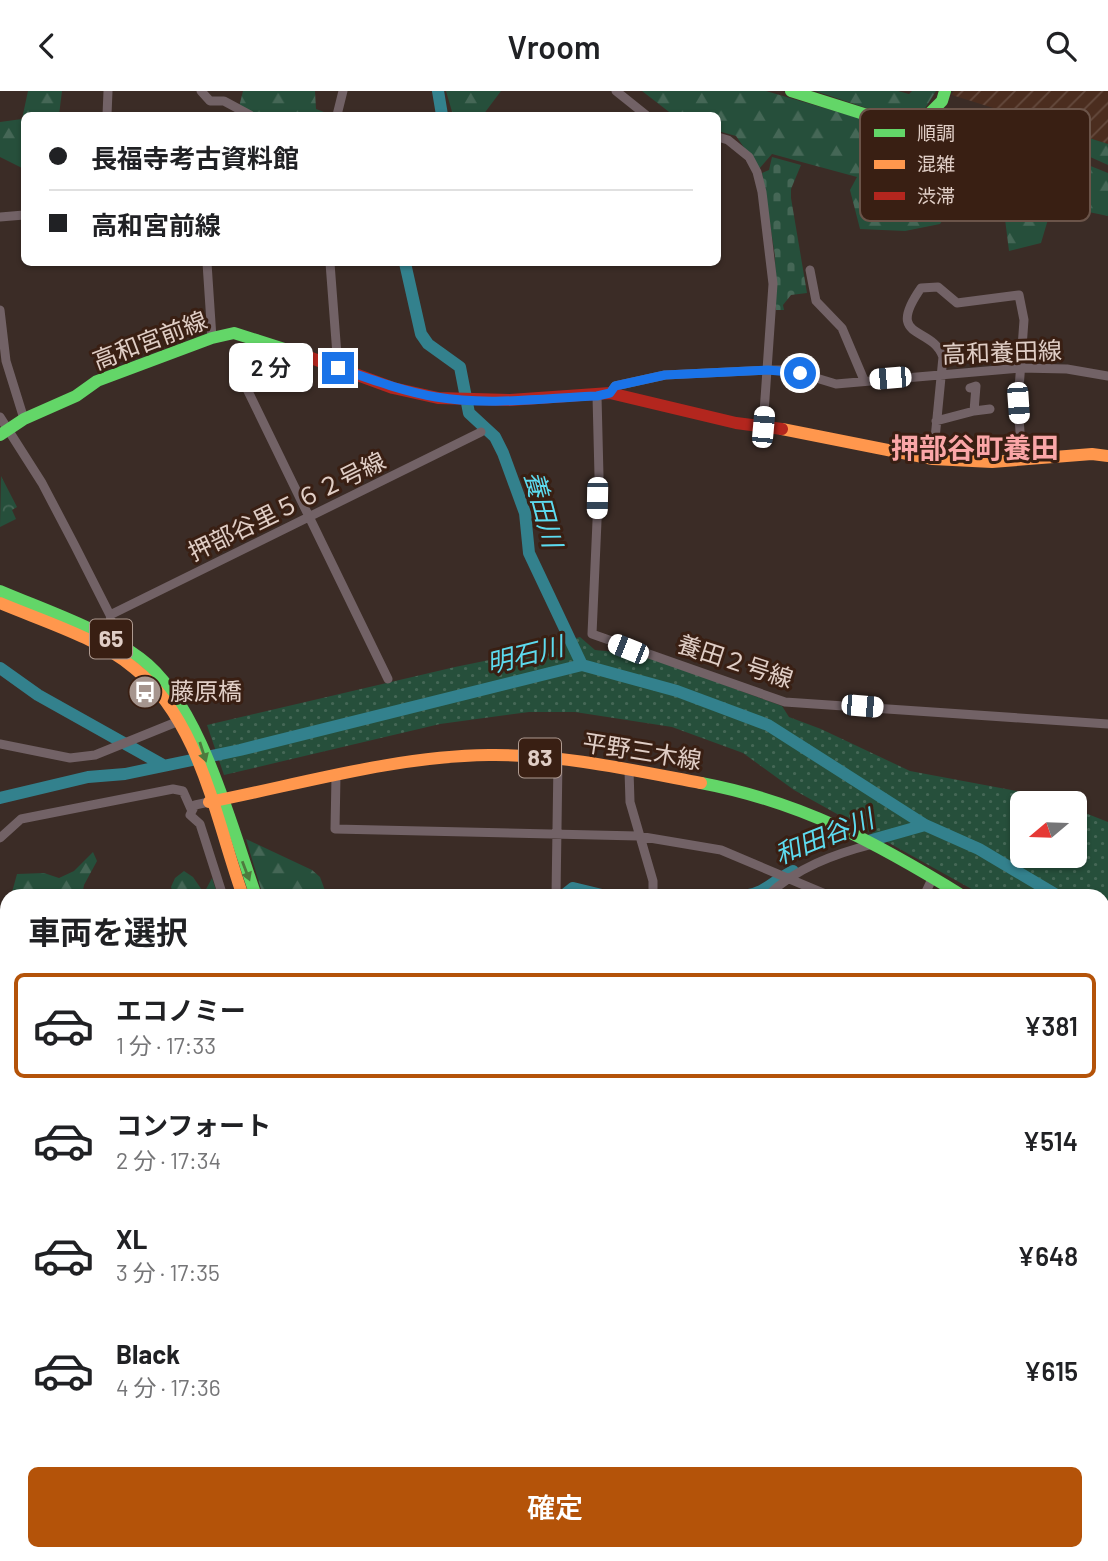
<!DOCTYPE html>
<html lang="ja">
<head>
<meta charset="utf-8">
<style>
  :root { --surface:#fff; --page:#f2f2f2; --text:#202124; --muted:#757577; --line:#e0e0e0; --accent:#b45309 }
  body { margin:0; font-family:Barlow,"Noto Sans JP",sans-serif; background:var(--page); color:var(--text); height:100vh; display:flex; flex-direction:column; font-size:26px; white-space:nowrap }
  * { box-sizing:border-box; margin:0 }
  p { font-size:23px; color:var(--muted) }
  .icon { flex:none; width:38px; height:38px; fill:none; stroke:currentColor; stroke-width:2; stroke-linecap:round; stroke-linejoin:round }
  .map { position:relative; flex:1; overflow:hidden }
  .sheet { position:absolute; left:0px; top:798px; width:1110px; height:672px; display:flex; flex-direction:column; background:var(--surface); border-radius:21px 21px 0 0; box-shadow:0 2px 5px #0004 }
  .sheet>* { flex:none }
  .hud { position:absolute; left:21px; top:21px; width:700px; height:154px; border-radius:10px; box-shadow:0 2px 5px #0004; display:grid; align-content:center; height:154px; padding:0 28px; background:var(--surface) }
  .needle { width:46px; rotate:251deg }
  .buttons { position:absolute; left:1010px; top:700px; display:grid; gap:14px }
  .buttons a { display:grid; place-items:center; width:77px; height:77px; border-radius:10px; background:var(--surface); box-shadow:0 2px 5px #0004; font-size:35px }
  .end { position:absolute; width:32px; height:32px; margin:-16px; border:9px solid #1a73e8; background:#fff; box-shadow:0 0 0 4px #fff }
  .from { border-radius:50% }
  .bubble { position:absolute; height:49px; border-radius:10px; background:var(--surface); box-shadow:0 2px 5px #0004; font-size:23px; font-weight:600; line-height:49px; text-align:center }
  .car { position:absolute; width:21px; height:42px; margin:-21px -10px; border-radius:9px; box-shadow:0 0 5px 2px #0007; background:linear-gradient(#fff 24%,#345 0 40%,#fff 0 76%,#345 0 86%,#fff 0) }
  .hud b { display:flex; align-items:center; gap:24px; height:66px; font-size:26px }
  .hud b+b { border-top:2px solid var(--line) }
  .hud i { width:18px; height:18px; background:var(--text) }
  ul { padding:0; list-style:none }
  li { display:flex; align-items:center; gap:21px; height:105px; margin:0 14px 10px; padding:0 14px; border:4px solid transparent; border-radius:10px }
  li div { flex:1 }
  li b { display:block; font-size:26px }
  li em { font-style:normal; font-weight:600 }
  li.active { border-color:var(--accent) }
  li>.icon { width:63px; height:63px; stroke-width:1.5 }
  h2 { padding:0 28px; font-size:32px; line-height:84px }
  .primary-button { display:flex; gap:14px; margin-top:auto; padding:14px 28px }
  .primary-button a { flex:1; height:80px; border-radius:10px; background:var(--accent); color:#fff; font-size:28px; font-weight:600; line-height:80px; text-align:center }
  header { display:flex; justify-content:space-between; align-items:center; height:91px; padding:0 28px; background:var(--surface); font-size:32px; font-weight:600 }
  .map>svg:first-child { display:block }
  .industrial { fill:url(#industrial-furrows) }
  .grass { fill:url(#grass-dots) }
  .forest { fill:url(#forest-firs) }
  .cemetery { fill:url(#cemetery-stones) }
  .park { fill:url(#park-crowns) }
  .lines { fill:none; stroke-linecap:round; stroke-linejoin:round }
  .river { stroke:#33818d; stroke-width:12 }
  .street { stroke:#726266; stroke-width:9 }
  .fast { stroke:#63d668; stroke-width:12 }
  .slow { stroke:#ff974d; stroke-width:12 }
  .jam { stroke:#b3261e; stroke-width:12 }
  .oneway { fill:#4e7a3e }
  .route { stroke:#1a73e8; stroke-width:9 }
  .labels { text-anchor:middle; stroke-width:6; stroke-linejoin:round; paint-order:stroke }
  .shield { fill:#391f13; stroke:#ae9a90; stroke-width:2 }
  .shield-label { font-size:23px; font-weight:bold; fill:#e0cec6 }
  .street-label { font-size:24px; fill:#e0cec6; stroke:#391f13 }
  .poi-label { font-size:24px; fill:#e0cec6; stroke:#391f13; text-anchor:start }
  .water-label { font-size:26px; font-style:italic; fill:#5ddbef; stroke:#391f13 }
  .quarter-label { font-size:28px; font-weight:bold; fill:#faa6a7; stroke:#391f13 }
  .key { fill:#391f13; stroke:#6b5449; stroke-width:2 }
  .key-label { font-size:19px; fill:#e0cec6 }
</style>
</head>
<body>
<header><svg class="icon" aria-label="back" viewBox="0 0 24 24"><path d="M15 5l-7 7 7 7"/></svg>Vroom<svg class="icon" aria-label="search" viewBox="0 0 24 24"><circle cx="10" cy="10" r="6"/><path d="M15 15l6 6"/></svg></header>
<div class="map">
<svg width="1108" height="1470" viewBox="0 0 1108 1470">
  <defs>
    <pattern id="industrial-furrows" width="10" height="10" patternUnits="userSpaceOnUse" patternTransform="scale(1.75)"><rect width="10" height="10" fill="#4b2d1f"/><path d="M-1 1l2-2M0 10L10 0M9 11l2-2" fill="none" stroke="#654a3e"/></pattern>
    <pattern id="grass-dots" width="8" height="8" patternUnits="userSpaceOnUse" patternTransform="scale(1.75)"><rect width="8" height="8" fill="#264f3b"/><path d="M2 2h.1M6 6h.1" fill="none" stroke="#456756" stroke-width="1.8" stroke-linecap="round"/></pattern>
    <pattern id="forest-firs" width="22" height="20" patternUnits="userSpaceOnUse" patternTransform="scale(1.75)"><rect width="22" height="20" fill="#264f3b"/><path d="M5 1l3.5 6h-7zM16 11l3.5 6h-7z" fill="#456756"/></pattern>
    <pattern id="cemetery-stones" width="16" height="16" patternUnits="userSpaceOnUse" patternTransform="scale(1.75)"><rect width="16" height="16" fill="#264f3b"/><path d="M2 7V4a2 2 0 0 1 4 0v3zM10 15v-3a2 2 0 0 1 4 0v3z" fill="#456756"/></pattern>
    <pattern id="park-crowns" width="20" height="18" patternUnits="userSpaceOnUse" patternTransform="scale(1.75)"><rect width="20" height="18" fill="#264f3b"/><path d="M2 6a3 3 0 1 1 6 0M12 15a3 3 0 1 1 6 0" fill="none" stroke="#456756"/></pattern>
  </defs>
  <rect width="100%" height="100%" fill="#3b2c26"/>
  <path class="industrial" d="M 954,0 L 1108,0 L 1108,53 L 952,4 Z"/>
  <path class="grass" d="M 580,546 L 595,559 L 643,564 L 782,615 L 789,626 L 821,638 L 910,680 L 1027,702 L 1060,712 L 1022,712 L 1022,765 L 1074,765 L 1075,718 L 1108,731 L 1108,847 L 1103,846 L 1102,805 L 984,805 L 794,699 L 743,662 L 672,636 L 575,621 L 529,621 L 440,633 L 224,684 L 207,634 L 455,576 L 528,561 L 562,557 L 562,551 Z"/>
  <path class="forest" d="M 28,0 L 62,0 L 59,24 L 24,24 L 24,83 L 22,77 L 0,66 L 0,31 L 22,28 Z
    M 243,0 L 315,0 L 316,18 L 332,24 L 237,24 Z
    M 446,0 L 501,0 L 483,24 L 453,24 Z
    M 642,0 L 766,0 L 903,40 L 921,38 L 946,17 L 1108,82 L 1108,125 L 1079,119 L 1049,125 L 1041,152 L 1009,160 L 1005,128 L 1023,129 L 967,66 L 952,114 L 940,133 L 905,140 L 860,138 L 850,99 L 857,86 L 772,63 L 759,78 L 736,45 L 718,40 L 718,24 L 673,24 Z
    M 815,0 L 898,0 L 909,3 L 912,0 L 936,0 L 924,19 L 900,28 Z
    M 1003,20 L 1108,53 L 1108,74 L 1003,27 Z
    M 246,748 L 312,779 L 320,786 L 327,805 L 263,805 Z
    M 93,761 L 97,770 L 84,794 L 82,805 L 11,805 L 17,783 L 44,782 L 59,787 L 74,780 Z
    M 184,780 L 193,786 L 204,802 L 212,787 L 218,805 L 174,805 L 171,796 L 175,787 Z
    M 0,850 L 7,883 L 7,963 L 0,968 Z
    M 1108,1379 L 1108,1470 L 714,1470 L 716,1463 L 845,1463 L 844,1467 L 850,1468 L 856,1463 L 1102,1463 L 1103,1381 Z
    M 392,1463 L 436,1463 L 430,1470 L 408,1470 Z"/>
  <path class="cemetery" d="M 772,66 L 801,74 L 791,98 L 791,107 L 807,202 L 791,204 L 783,214 L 784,219 L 776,219 L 775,165 L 762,82 L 769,79 Z"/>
  <path class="park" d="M 1,385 L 17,416 L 12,419 L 16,428 L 0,436 Z"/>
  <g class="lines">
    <path class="river" d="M 438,0 L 442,24
      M 405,172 L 421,243 L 428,253 L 460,276 L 469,322 L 495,346 L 503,362 L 525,422 L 529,462 L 582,574
      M 0,577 L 38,604 L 163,674
      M 0,707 L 88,686 L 125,683 L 240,659 L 582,574 L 677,600 L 768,634 L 925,734 L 979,758 L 1058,805
      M 865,751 L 925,734
      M 563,805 L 573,797 L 606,805
      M 744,805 C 766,802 773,790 793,780
      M 1102,829 L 1108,828"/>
    <path class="street" d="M 201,0 L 210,10 L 224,10 L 250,24
      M 616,0 L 646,24
      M 107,24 L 108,0
      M 337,24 L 343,0
      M 718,46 L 728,49 L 749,66 L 757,81 L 762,101 L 773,193 L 763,336
      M 0,126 L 24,124
      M 207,172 L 212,247
      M 330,172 L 338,277
      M 810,179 L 816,210 L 842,237 L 864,289
      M 0,219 L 6,270 L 24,328
      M 257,248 L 246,296 L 388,588
      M 970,297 L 976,295 L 974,320 L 990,318
      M 610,302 L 615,295 L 665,284 L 768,279 L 790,279 L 836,293 L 1020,277 L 1067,278 L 1108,285
      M 597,305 L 599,385 L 592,543 L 785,611 L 1108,633
      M 0,326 L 42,392 L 74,453 L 110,524 L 115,550
      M 936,330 L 974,320
      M 933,368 L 943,266 C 932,234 884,250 921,197 L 938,196 L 957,212 L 1019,204 L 1024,229 L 1018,312 L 1022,369
      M 110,524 L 481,341
      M 0,653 L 70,667 L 95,664 L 179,630
      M 629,679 L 630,711 L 653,790 L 653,805
      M 336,685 L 335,738 L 638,745 L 721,759 L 830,805
      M 209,711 L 195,714 L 190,724 L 200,733 L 223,805
      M 0,747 L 21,728 L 173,698 L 183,700 L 191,718
      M 556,805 L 558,669
      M 581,805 L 585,805
      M 767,805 C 796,777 834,763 873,753
      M 924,805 L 932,788
      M 1102,936 L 1108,938
      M 1102,998 L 1108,971
      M 1102,1005 L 1108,1011
      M 1102,1257 L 1108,1249
      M 1102,1300 L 1108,1307
      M 1102,1339 L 1108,1342"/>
    <path class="fast" d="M 791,0 L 902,35 L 923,29 L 942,10 L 945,0
      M 0,344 L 24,328 L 76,305 L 97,290 L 212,247 L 234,242 L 303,264
      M 0,500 C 47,520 99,537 140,567 C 200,611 231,735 256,805
      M 701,692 C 802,711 877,752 963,805
      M 603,1463 L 610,1470
      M 621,1463 L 629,1470"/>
    <path class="slow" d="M 782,338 L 933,368 L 992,371 L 1092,363 L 1108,365
      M 0,512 C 45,531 96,546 134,577 C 200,629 216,730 243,805
      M 209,711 C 301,693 395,665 489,664 C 560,663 632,679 701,692
      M 1102,871 L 1108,873
      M 99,1470 L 103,1463"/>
    <path class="jam" d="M 303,264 L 393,297 L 438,307 L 510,309 L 610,302 L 736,332 L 782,338"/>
  </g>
  <defs><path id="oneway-solid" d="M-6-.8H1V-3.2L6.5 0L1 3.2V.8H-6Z" transform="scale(1.75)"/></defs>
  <g class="oneway">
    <use href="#oneway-solid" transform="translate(203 661) rotate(72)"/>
    <use href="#oneway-solid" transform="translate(246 780) rotate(69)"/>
  </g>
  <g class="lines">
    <path class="route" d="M 338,277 C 370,288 402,300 436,306 C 488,315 545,307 597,305 L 610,302 L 615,295 L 665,284 L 768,279 L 800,282"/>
  </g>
  <defs>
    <symbol id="bus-disc" viewBox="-11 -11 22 22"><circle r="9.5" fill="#a6958e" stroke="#391f13"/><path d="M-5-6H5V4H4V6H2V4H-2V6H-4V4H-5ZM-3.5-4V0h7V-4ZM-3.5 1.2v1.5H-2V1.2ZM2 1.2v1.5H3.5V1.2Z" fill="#fff"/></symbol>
  </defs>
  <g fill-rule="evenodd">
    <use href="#bus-disc" x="126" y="582" width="38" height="38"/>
  </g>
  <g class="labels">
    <g class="shield">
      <rect x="90" y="528.5" width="42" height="39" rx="5"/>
      <rect x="519" y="647.5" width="42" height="39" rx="5"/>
    </g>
    <g class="shield-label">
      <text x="111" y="556">65</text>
      <text x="540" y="675">83</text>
    </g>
    <g class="street-label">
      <text transform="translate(150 250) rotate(-21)" y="8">高和宮前線</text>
      <text transform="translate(1002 262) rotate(-2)" y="8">高和養田線</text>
      <text transform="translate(287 416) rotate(-26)" y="8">押部谷里５６２号線</text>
      <text transform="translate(735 571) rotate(18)" y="8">養田２号線</text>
      <text transform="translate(642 661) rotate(9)" y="8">平野三木線</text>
    </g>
    <g class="poi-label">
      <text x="170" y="609">藤原橋</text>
    </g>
    <g class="water-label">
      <text transform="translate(543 418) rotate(75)" y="9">養田川</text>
      <text transform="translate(525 564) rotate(-14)" y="9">明石川</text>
      <text transform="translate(824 746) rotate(-22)" y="9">和田谷川</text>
    </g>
    <g class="quarter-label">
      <text x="975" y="367">押部谷町養田</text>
    </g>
  </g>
  <rect x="860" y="18" width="230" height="112" rx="10" class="key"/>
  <rect x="874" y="38" width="31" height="8" fill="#63d668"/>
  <rect x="874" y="69" width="31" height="9" fill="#ff974d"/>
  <rect x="874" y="101" width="31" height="8" fill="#b3261e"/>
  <g class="key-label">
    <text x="917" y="49">順調</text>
    <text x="917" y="80">混雑</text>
    <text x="917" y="112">渋滞</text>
  </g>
</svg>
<div class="buttons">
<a><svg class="needle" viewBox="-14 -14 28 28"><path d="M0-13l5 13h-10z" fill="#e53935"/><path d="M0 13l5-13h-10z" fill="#757577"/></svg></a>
</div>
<i class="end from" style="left:800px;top:282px"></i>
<i class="end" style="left:338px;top:277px"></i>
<div class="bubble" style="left:229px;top:252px;width:84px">2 分</div>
<i class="car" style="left:890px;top:287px;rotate:265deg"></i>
<i class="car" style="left:1018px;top:312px;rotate:176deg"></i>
<i class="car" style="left:763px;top:336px;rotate:5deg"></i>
<i class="car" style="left:597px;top:407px;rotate:181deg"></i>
<i class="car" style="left:628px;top:558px;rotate:292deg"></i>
<i class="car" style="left:862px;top:615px;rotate:95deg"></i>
<div class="hud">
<b><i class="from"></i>長福寺考古資料館</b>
<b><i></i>高和宮前線</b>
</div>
<section class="sheet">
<h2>車両を選択</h2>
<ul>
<li class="active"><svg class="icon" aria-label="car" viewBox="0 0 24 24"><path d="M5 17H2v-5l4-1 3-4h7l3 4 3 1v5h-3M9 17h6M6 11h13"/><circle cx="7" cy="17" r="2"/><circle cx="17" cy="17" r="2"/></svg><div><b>エコノミー</b><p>1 分 · 17:33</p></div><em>¥381</em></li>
<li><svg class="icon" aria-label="car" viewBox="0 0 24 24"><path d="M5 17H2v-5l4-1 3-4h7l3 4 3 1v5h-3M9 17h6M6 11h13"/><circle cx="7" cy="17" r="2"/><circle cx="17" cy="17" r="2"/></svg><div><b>コンフォート</b><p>2 分 · 17:34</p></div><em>¥514</em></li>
<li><svg class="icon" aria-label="car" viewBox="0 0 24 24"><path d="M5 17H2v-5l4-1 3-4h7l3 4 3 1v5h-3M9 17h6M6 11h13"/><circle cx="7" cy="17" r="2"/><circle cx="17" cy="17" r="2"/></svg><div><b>XL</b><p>3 分 · 17:35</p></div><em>¥648</em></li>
<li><svg class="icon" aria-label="car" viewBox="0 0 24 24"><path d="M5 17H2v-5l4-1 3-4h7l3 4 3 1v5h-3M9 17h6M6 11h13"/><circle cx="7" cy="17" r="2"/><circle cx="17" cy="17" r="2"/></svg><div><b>Black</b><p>4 分 · 17:36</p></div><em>¥615</em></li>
</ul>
<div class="primary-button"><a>確定</a></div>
</section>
</div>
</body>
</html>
